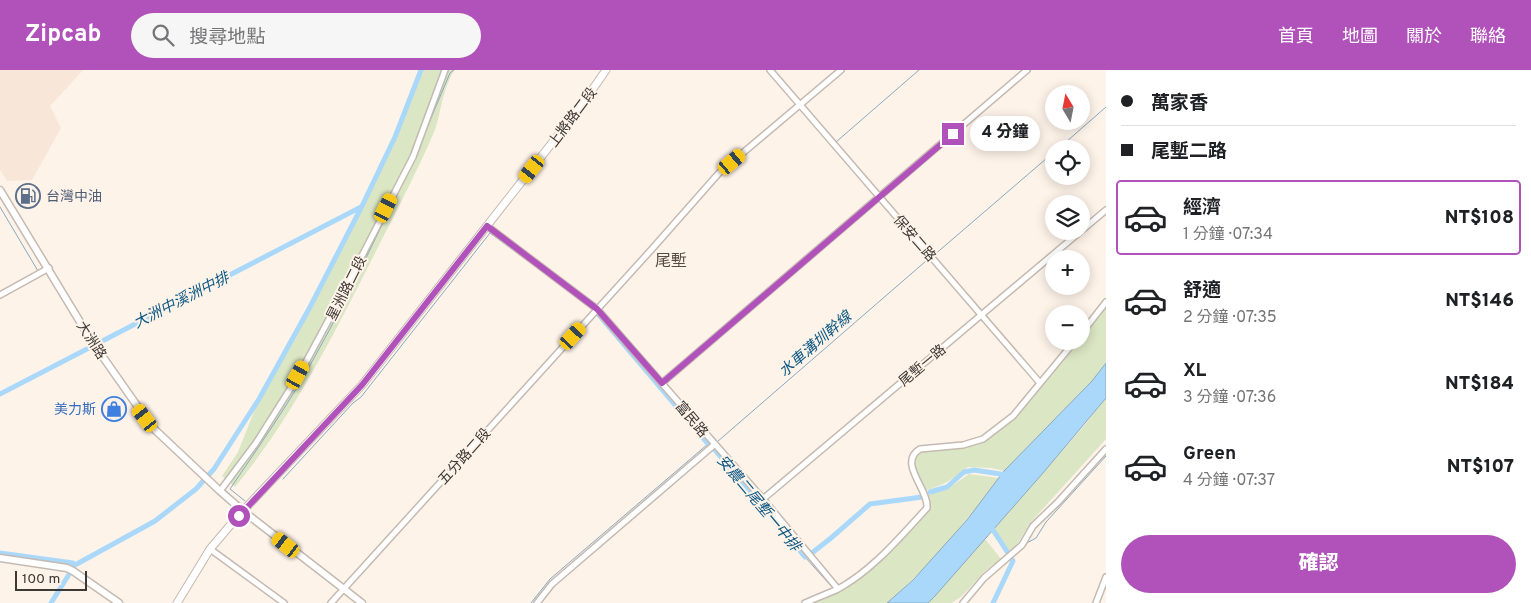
<!DOCTYPE html>
<html lang="zh-TW">
<head>
<meta charset="utf-8">
<style>
  :root { --surface:#fff; --page:#f6f6f6; --text:#202124; --muted:#757577; --line:#e0e0e0; --accent:#b152bb }
  body { margin:0; font-family:Overpass,"Noto Sans TC",sans-serif; background:var(--page); color:var(--text); height:100vh; display:flex; flex-direction:column; font-size:19px; white-space:nowrap }
  * { box-sizing:border-box; margin:0 }
  p { font-size:16px; color:var(--muted) }
  .icon { flex:none; width:28px; height:28px; fill:none; stroke:currentColor; stroke-width:2; stroke-linecap:round; stroke-linejoin:round }
  .map { position:relative; flex:1; overflow:hidden }
  .panel { display:flex; flex-direction:column; background:var(--surface); width:425px }
  .panel>* { flex:none }
  .banner { display:grid; align-content:center; height:110px; padding:0 15px; background:var(--surface) }
  .needle { width:32px; rotate:350deg }
  .fabs { position:absolute; left:1045px; top:15px; display:grid; gap:10px }
  .fabs a { display:grid; place-items:center; width:45px; height:45px; border-radius:50%; background:var(--surface); box-shadow:0 2px 12px #0003; font-size:25px }
  .scale { position:absolute; left:15px; bottom:12px; width:72px; box-sizing:border-box; padding-left:5px; border:2px solid #3c3834; border-top:0; font-size:14px; line-height:18px; white-space:nowrap; color:#3c3834; -webkit-text-stroke:4px #fef3e9; paint-order:stroke }
  .end { position:absolute; width:22px; height:22px; margin:-11px; border:6px solid #b152bb; background:#fff; box-shadow:0 0 0 2px #fff }
  .from { border-radius:50% }
  .bubble { position:absolute; height:35px; border-radius:18px; background:var(--surface); box-shadow:0 2px 12px #0003; font-size:16px; font-weight:800; line-height:35px; text-align:center }
  .car { position:absolute; width:15px; height:30px; margin:-15px -8px; border-radius:6px; box-shadow:0 0 4px 1px #0007; background:linear-gradient(#f5c518 24%,#345 0 40%,#f5c518 0 76%,#345 0 86%,#f5c518 0) }
  .banner b { display:flex; align-items:center; gap:18px; height:48px; font-size:19px }
  .banner b+b { border-top:1px solid var(--line) }
  .banner i { width:12px; height:12px; background:var(--text) }
  ul { padding:0; list-style:none }
  li { display:flex; align-items:center; gap:15px; height:75px; margin:0 10px 8px; padding:0 5px; border:2px solid transparent; border-radius:5px }
  li div { flex:1 }
  li b { display:block; font-size:19px }
  li em { font-style:normal; font-weight:800 }
  li.active { border-color:var(--accent) }
  li>.icon { width:45px; height:45px; stroke-width:1.5 }
  .cta { display:flex; gap:10px; margin-top:auto; padding:10px 15px }
  .cta a { flex:1; height:58px; border-radius:30px; background:var(--accent); color:#fff; font-size:20px; font-weight:800; line-height:58px; text-align:center }
  header { display:flex; align-items:center; gap:30px; box-sizing:border-box; height:70px; padding:0 25px; background:var(--accent); color:#fff }
  header strong { font-size:24px }
  nav { display:flex; gap:28px; margin-inline-start:auto; font-size:18px }
  .search { width:350px; height:45px; background:var(--page); display:flex; align-items:center; gap:12px; box-sizing:border-box; padding:0 18px; border-radius:28px; color:var(--muted); font-size:19px }
  main { display:flex; flex:1; min-height:0 }
  .map>svg:first-child { display:block }
  .built { fill:#f8e6d8 }
  .green { fill:#dbe6c4 }
  .water { fill:#aad8fb; stroke:#89a8bf }
  .lines { fill:none; stroke-linecap:round; stroke-linejoin:round }
  .stream { stroke:#89a8bf; stroke-width:1 }
  .canal { stroke:#aad8fb; stroke-width:5 }
  .minor-casing { stroke:#c5bab1; stroke-width:8 }
  .tertiary-casing { stroke:#c5bab1; stroke-width:9 }
  .secondary-casing { stroke:#c5bab1; stroke-width:9 }
  .minor { stroke:#fff; stroke-width:5 }
  .tertiary { stroke:#fff; stroke-width:6 }
  .secondary { stroke:#fff; stroke-width:7 }
  .route { stroke:#b152bb; stroke-width:6 }
  .labels { text-anchor:middle; stroke-width:4; stroke-linejoin:round; paint-order:stroke }
  .street-label { font-size:14px; fill:#3c3834; stroke:#fef3e9 }
  .service-label { font-size:14px; fill:#4e5e75; stroke:#fef3e9; text-anchor:start }
  .shop-label { font-size:14px; fill:#366cbe; stroke:#fef3e9; text-anchor:end }
  .water-label { font-size:15px; font-style:italic; fill:#0c5884; stroke:#fef3e9 }
  .quarter-label { font-size:16px; fill:#564c44; stroke:#fef3e9 }
</style>
</head>
<body>
<header>
<strong>Zipcab</strong>
<div class="search"><svg class="icon" aria-label="search" viewBox="0 0 24 24"><circle cx="10" cy="10" r="6"/><path d="M15 15l6 6"/></svg>搜尋地點</div>
<nav><a>首頁</a><a>地圖</a><a>關於</a><a>聯絡</a></nav>
</header>
<main>
<div class="map">
<svg width="1106" height="533" viewBox="0 0 1106 533">
  <rect width="100%" height="100%" fill="#fef3e9"/>
  <path class="built" d="M 0,0 L 83,0 L 50,36 L 61,58 L 32,110 L 7,111 L 0,100 Z"/>
  <path class="green" d="M 421,0 L 454,0 C 450,8 446,16 444,25 C 440,37 439,50 434,62 C 415,107 391,151 369,195 C 331,270 289,352 235,417 L 222,406 L 238,382 L 259,329 L 310,237 L 362,136 L 395,67 Z
    M 1106,232 L 1106,293 L 1092,311 L 1004,401 L 991,398 L 968,397 C 954,409 942,416 924,421 L 913,403 L 914,383 L 983,369 L 1013,346 L 1075,271 L 1081,271 L 1081,264 Z
    M 1106,328 L 1106,369 L 1031,452 L 1015,477 L 1007,484 L 991,462 L 1083,357 Z
    M 969,404 L 999,408 C 965,453 930,496 887,533 L 805,533 L 838,519 L 862,503 L 927,438 L 926,426 L 953,415 Z
    M 984,470 L 986,470 L 1001,489 L 985,501 L 962,526 L 952,533 L 928,533 Z"/>
  <path class="water" d="M 1106,293 L 1106,328 L 1043,403 L 935,526 L 928,533 L 887,533 L 913,510 L 967,450 L 1004,401 L 1092,311 Z"/>
  <g class="lines">
    <path class="stream" d="M 836,72 L 919,0
      M 418,79 L 450,3 L 454,0
      M 1058,79 L 1106,37
      M 0,137 L 38,201
      M 933,186 L 1054,82
      M 0,222 L 32,204
      M 717,372 L 926,191
      M 283,409 L 353,333 L 361,327 L 490,163 L 558,213
      M 245,431 L 230,419 C 259,376 289,334 314,288 C 345,233 372,176 399,119
      M 1025,474 L 1036,468 L 1046,452 L 1106,386
      M 805,487 L 832,517
      M 575,497 L 713,380
      M 531,533 L 550,509 L 708,374"/>
    <path class="canal" d="M 598,244 L 708,374
      M 0,324 L 361,137
      M 714,379 L 805,487
      M 930,422 L 947,417 L 964,402 L 974,400 L 1007,405
      M 990,455 L 1013,491 L 993,533
      M 0,483 L 73,493 L 75,495 L 155,451 L 196,419 L 214,399 L 259,329 L 310,237 L 362,136 L 395,67 L 421,0
      M 812,483 L 831,468 L 870,434 L 922,427
      M 51,533 L 73,498"/>
    <defs>
      <path id="minor" d="M 770,0 L 1040,313
        M 487,156 L 597,239 L 763,429 L 838,519
        M 1081,161 L 1106,140
        M 0,225 L 49,198
        M 1081,264 L 1106,232
        M 662,313 L 1027,0
        M 220,421 L 256,373 L 299,305 L 334,240 L 413,87 L 445,0
        M 763,429 L 1081,161
        M 210,479 L 284,533
        M 331,533 L 652,179 L 719,103 L 841,0
        M 537,533 L 552,514 L 714,375
        M 805,533 C 816,528 827,524 838,519 C 873,500 900,467 927,438 C 929,419 897,393 920,379 L 963,375 L 983,369 L 1013,346 L 1075,271
        M 963,533 L 984,508 L 1022,475 L 1033,456 L 1058,432 L 1106,379
        M 1096,533 L 1106,507"/>
      <path id="tertiary" d="M 0,120 L 91,270 L 152,357 L 220,421 L 243,441 L 362,533
        M 0,488 L 67,498 L 73,501 L 119,533"/>
      <path id="secondary" d="M 177,533 L 210,479 L 239,445 L 362,315 L 581,36 L 606,0"/>
    </defs>
    <use href="#minor" class="minor-casing"/>
    <use href="#tertiary" class="tertiary-casing"/>
    <use href="#secondary" class="secondary-casing"/>
    <use href="#minor" class="minor"/>
    <use href="#tertiary" class="tertiary"/>
    <use href="#secondary" class="secondary"/>
  </g>
  <g class="lines">
    <path class="route" d="M 239,446 L 362,315 L 487,156 L 597,239 L 662,313 L 953,64"/>
  </g>
  <defs>
    <symbol id="fuel-ring" viewBox="-11 -11 22 22"><circle r="9.5" fill="#fef3e9" stroke="#5c6f8a" stroke-width="1.5"/><path d="M-5.5-6h7V0h2V4h1.3V-2.5L3-4.5l.8-.8L6-3V5H2.5V1h-1V6h-7ZM-4.2-4.7v3.2H.2V-4.7Z" fill="#5c6f8a"/></symbol>
    <symbol id="shop-ring" viewBox="-11 -11 22 22"><circle r="9.5" fill="#fef3e9" stroke="#3f7fe0" stroke-width="1.5"/><path d="M-5-2.5h2.3a2.7 3.5 0 0 1 5.4 0H5L5.5 6h-11ZM-1.5-2.5h3a1.5 2.3 0 0 0-3 0Z" fill="#3f7fe0"/></symbol>
  </defs>
  <g fill-rule="evenodd">
    <use href="#fuel-ring" x="14" y="112" width="28" height="28"/>
    <use href="#shop-ring" x="100" y="325" width="28" height="28"/>
  </g>
  <g class="labels">
    <g class="street-label">
      <text transform="translate(572 47) rotate(-53)" y="5">上將路二段</text>
      <text transform="translate(915 168) rotate(49)" y="5">保安二路</text>
      <text transform="translate(346 218) rotate(-63)" y="5">星洲路二段</text>
      <text transform="translate(92 270) rotate(57)" y="5">大洲路</text>
      <text transform="translate(922 295) rotate(-40)" y="5">尾塹一路</text>
      <text transform="translate(692 349) rotate(50)" y="5">富民路</text>
      <text transform="translate(464 386) rotate(-48)" y="5">五分路二段</text>
    </g>
    <g class="service-label">
      <text x="46" y="131">台灣中油</text>
    </g>
    <g class="shop-label">
      <text x="96" y="344">美力斯</text>
    </g>
    <g class="water-label">
      <text transform="translate(181 230) rotate(-27)" y="5">大洲中溪洲中排</text>
      <text transform="translate(815 274) rotate(-41)" y="5">水車溝圳幹線</text>
      <text transform="translate(759 433) rotate(50)" y="5">安農二尾塹一中排</text>
    </g>
    <g class="quarter-label">
      <text x="671" y="196">尾塹</text>
    </g>
  </g>
</svg>
<div class="fabs">
<a><svg class="needle" viewBox="-14 -14 28 28"><path d="M0-13l5 13h-10z" fill="#e53935"/><path d="M0 13l5-13h-10z" fill="#757577"/></svg></a>
<a><svg class="icon" aria-label="locate" viewBox="0 0 24 24"><circle cx="12" cy="12" r="6"/><path d="M12 2v4M12 18v4M2 12h4M18 12h4"/></svg></a>
<a><svg class="icon" aria-label="layers" viewBox="0 0 24 24"><path d="M12 4l9 5-9 5-9-5zM3 14l9 5 9-5"/></svg></a>
<a>+</a>
<a>−</a>
</div>
<div class="scale">100 m</div>
<i class="end from" style="left:239px;top:446px"></i>
<i class="end" style="left:953px;top:64px"></i>
<div class="bubble" style="left:970px;top:46px;width:70px">4 分鐘</div>
<i class="car" style="left:732px;top:92px;rotate:50deg"></i>
<i class="car" style="left:532px;top:99px;rotate:218deg"></i>
<i class="car" style="left:386px;top:138px;rotate:27deg"></i>
<i class="car" style="left:573px;top:266px;rotate:42deg"></i>
<i class="car" style="left:298px;top:305px;rotate:29deg"></i>
<i class="car" style="left:145px;top:348px;rotate:323deg"></i>
<i class="car" style="left:286px;top:475px;rotate:308deg"></i>
</div>
<section class="panel">
<div class="banner">
<b><i class="from"></i>萬家香</b>
<b><i></i>尾塹二路</b>
</div>
<ul>
<li class="active"><svg class="icon" aria-label="car" viewBox="0 0 24 24"><path d="M5 17H2v-5l4-1 3-4h7l3 4 3 1v5h-3M9 17h6M6 11h13"/><circle cx="7" cy="17" r="2"/><circle cx="17" cy="17" r="2"/></svg><div><b>經濟</b><p>1 分鐘 · 07:34</p></div><em>NT$108</em></li>
<li><svg class="icon" aria-label="car" viewBox="0 0 24 24"><path d="M5 17H2v-5l4-1 3-4h7l3 4 3 1v5h-3M9 17h6M6 11h13"/><circle cx="7" cy="17" r="2"/><circle cx="17" cy="17" r="2"/></svg><div><b>舒適</b><p>2 分鐘 · 07:35</p></div><em>NT$146</em></li>
<li><svg class="icon" aria-label="car" viewBox="0 0 24 24"><path d="M5 17H2v-5l4-1 3-4h7l3 4 3 1v5h-3M9 17h6M6 11h13"/><circle cx="7" cy="17" r="2"/><circle cx="17" cy="17" r="2"/></svg><div><b>XL</b><p>3 分鐘 · 07:36</p></div><em>NT$184</em></li>
<li><svg class="icon" aria-label="car" viewBox="0 0 24 24"><path d="M5 17H2v-5l4-1 3-4h7l3 4 3 1v5h-3M9 17h6M6 11h13"/><circle cx="7" cy="17" r="2"/><circle cx="17" cy="17" r="2"/></svg><div><b>Green</b><p>4 分鐘 · 07:37</p></div><em>NT$107</em></li>
</ul>
<div class="cta"><a>確認</a></div>
</section>
</main>
</body>
</html>
